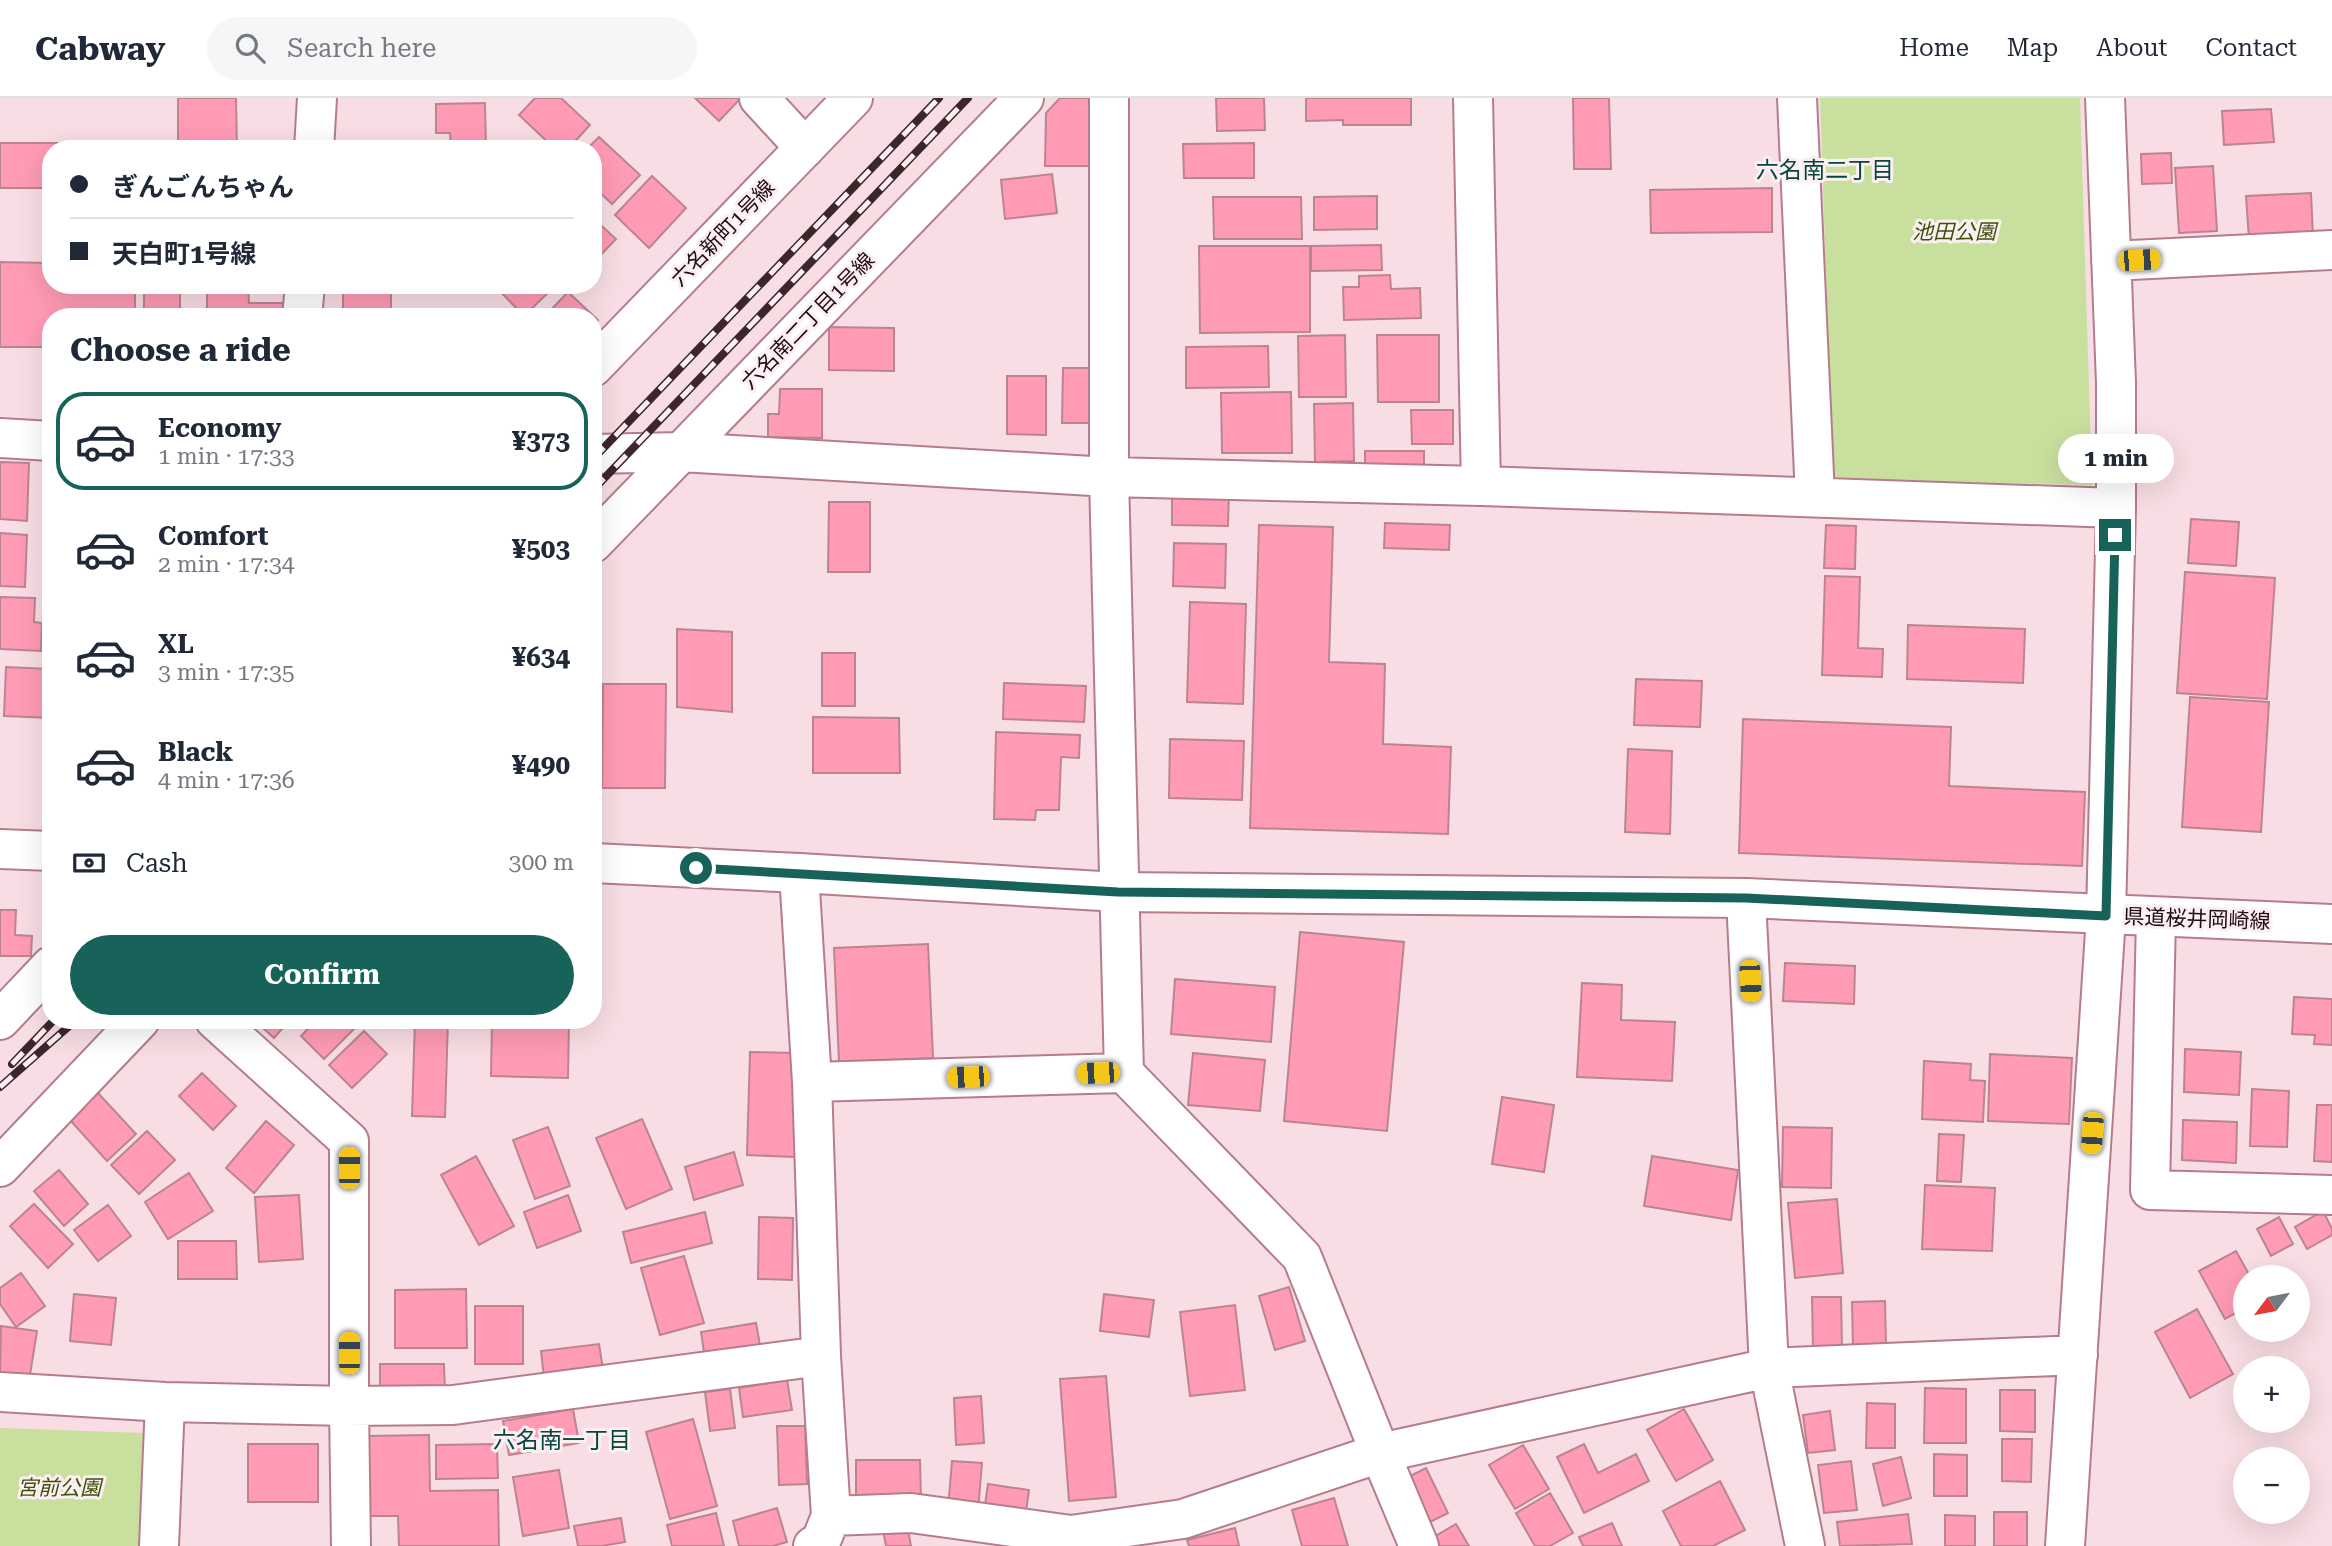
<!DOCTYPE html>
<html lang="en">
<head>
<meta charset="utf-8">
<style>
  :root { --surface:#fff; --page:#f6f6f7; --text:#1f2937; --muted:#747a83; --line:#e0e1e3; --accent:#176259 }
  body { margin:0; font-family:"Roboto Serif","Noto Sans JP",serif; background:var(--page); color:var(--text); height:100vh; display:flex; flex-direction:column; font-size:26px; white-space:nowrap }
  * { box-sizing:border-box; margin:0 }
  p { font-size:23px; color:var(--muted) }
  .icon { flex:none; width:38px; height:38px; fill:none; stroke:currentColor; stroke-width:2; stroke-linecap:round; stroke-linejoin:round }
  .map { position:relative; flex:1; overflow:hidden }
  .details { position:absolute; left:42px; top:210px; width:560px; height:721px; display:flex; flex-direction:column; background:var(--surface); border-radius:28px; box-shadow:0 7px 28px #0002 }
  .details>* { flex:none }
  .top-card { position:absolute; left:42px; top:42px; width:560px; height:154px; border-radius:28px; box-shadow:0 7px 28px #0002; display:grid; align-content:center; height:154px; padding:0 28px; background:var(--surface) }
  .needle { width:46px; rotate:238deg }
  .controls { position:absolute; left:2233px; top:1167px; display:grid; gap:14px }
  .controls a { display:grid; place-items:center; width:77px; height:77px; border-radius:50%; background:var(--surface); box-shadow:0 7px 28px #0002; font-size:35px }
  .end { position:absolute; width:32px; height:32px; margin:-16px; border:9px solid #176259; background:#fff; box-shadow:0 0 0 4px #fff }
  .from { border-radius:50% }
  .bubble { position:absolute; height:49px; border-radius:24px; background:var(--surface); box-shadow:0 7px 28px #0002; font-size:23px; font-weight:700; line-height:49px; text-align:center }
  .car { position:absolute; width:21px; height:42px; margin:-21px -10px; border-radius:9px; box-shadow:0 0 5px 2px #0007; background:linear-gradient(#f5c518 24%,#345 0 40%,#f5c518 0 76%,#345 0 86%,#f5c518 0) }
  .top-card b { display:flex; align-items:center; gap:24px; height:66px; font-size:26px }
  .top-card b+b { border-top:2px solid var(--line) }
  .top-card i { width:18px; height:18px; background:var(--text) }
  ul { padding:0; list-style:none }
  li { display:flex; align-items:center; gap:21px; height:98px; margin:0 14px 10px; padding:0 14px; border:4px solid transparent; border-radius:28px }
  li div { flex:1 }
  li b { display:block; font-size:26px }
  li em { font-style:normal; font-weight:700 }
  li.current { border-color:var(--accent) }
  li>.icon { width:63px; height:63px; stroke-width:1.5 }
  h2 { padding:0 28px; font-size:32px; line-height:84px }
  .pay { display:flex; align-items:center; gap:18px; height:77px; padding:0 28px; font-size:26px }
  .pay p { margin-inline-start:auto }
  .action { display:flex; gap:14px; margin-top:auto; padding:14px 28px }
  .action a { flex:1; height:80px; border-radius:42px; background:var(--accent); color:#fff; font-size:28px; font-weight:700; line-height:80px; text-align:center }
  header { display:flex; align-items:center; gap:42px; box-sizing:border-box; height:98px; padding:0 35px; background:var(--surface); border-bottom:2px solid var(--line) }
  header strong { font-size:33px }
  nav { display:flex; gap:38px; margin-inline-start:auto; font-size:24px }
  .search { width:490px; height:63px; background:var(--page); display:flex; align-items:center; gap:18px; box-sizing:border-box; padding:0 24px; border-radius:38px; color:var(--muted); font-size:26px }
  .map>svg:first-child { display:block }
  .green { fill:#c9df9e }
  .building { fill:#ff9bb5; stroke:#bc8491; stroke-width:2 }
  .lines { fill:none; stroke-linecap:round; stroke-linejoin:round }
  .street-casing { stroke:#b57d8b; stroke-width:42 }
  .secondary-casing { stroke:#b57d8b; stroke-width:42 }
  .street { stroke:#fff; stroke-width:38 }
  .secondary { stroke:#fff; stroke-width:38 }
  .rail-casing { stroke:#3b262b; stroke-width:8 }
  .rail { stroke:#fceff2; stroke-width:5; stroke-dasharray:16; stroke-linecap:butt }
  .route { stroke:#176259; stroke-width:9 }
  .labels { text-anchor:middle; stroke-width:6; stroke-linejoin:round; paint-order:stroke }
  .park-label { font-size:21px; font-style:italic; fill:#3d4f0b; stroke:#fceff2 }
  .street-label { font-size:21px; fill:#200c11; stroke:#fceff2 }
  .neighbourhood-label { font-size:23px; fill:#06463f; stroke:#fceff2 }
</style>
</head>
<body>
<header>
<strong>Cabway</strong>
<div class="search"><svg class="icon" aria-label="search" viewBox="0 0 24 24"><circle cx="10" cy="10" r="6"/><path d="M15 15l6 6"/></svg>Search here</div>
<nav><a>Home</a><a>Map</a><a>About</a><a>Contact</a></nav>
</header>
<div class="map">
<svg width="2332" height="1448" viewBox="0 0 2332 1448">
  <rect width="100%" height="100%" fill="#f8dee4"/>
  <path class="green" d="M 1820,0 L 2080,0 L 2092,387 L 1833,382 Z
    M 0,1330 L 144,1335 L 140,1448 L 0,1448 Z"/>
  <path class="building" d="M 178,0 L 236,0 L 237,51 L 178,51 Z
    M 535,0 L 561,0 L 590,27 L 568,51 L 555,51 L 519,17 Z
    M 695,0 L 741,0 L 719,23 Z
    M 1060,0 L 1089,0 L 1089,68 L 1045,68 L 1046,15 Z
    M 1216,0 L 1264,0 L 1265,32 L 1217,33 Z
    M 1306,0 L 1411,0 L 1411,27 L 1343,27 L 1343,22 L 1306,23 Z
    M 1573,0 L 1609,0 L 1611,71 L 1574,71 Z
    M 485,5 L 486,51 L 451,51 L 450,35 L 436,35 L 436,6 Z
    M 2271,11 L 2274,44 L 2224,47 L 2222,13 Z
    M 599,39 L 640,77 L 612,106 L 593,88 L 593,51 L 587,51 Z
    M 0,45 L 78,45 L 78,51 L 51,51 L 51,90 L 0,90 Z
    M 1254,45 L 1254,80 L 1184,80 L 1183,46 Z
    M 2171,55 L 2172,85 L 2142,86 L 2141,56 Z
    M 2213,68 L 2217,133 L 2179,135 L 2175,70 Z
    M 1052,76 L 1057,115 L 1005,121 L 1001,82 Z
    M 652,78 L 686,110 L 649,150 L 615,117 Z
    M 1772,90 L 1772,134 L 1651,135 L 1650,92 Z
    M 2311,95 L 2313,138 L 2249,141 L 2246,98 Z
    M 1377,98 L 1377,131 L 1314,132 L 1314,99 Z
    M 1213,99 L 1301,99 L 1302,141 L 1214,141 Z
    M 593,120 L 616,141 L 593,165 Z
    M 1381,147 L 1382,172 L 1311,173 L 1311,148 Z
    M 1199,148 L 1310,148 L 1310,234 L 1200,235 Z
    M 0,164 L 51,165 L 51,187 L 135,187 L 135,219 L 51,219 L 51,249 L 0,249 Z
    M 1390,177 L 1391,191 L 1420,190 L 1421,220 L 1344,222 L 1343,189 L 1359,189 L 1359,178 Z
    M 144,187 L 180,187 L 180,216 L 197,217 L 197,219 L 144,219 Z
    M 207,187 L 248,187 L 249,205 L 286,205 L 286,219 L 207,219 Z
    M 343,187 L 391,187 L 391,219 L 343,219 Z
    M 494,187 L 554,187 L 555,188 L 524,218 Z
    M 568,194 L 598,222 L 593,227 L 593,219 L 544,219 Z
    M 829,229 L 894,230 L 894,273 L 829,272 Z
    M 1345,237 L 1346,299 L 1299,299 L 1298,238 Z
    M 1377,237 L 1439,237 L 1439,304 L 1378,304 Z
    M 1268,248 L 1269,289 L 1186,290 L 1186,249 Z
    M 1063,270 L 1101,270 L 1100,325 L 1062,325 Z
    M 1007,278 L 1046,278 L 1046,337 L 1007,336 Z
    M 780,291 L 822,291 L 822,340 L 768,339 L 768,316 L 779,316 Z
    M 1291,294 L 1292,355 L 1222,355 L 1221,295 Z
    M 1353,305 L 1354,363 L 1315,364 L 1314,306 Z
    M 1411,312 L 1453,312 L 1453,346 L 1412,346 Z
    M 1365,353 L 1424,353 L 1424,375 L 1365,376 Z
    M 0,364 L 29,365 L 27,423 L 0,421 Z
    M 1172,392 L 1229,394 L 1228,428 L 1172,427 Z
    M 829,404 L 870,404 L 870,474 L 828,474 Z
    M 2191,421 L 2239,424 L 2236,468 L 2188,465 Z
    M 1385,425 L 1450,427 L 1449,452 L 1384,450 Z
    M 1259,427 L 1333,429 L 1329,564 L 1385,566 L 1383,646 L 1451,649 L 1448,736 L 1250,730 Z
    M 1826,427 L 1856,428 L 1855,471 L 1824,470 Z
    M 0,435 L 27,437 L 25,489 L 0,488 Z
    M 1174,445 L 1226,446 L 1225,490 L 1173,488 Z
    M 2185,474 L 2275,480 L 2267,601 L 2177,595 Z
    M 1825,478 L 1860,479 L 1858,550 L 1883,551 L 1882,579 L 1822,577 Z
    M 0,499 L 35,500 L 34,524 L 42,525 L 41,553 L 0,551 Z
    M 1190,504 L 1246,506 L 1243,606 L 1187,604 Z
    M 1908,527 L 2025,531 L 2023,585 L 1907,581 Z
    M 677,531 L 732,534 L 732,614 L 677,609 Z
    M 822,555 L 855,555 L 855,608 L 822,608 Z
    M 51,562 L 51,620 L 4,618 L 6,569 L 50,571 Z
    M 1636,581 L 1702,583 L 1700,629 L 1634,627 Z
    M 1004,585 L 1086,588 L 1084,624 L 1003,621 Z
    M 603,586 L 666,586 L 665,690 L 602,690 Z
    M 2190,599 L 2269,604 L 2261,734 L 2182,729 Z
    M 813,619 L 899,620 L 900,675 L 813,675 Z
    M 1743,621 L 1951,629 L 1949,688 L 2085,694 L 2082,768 L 1739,755 Z
    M 996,634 L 1080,637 L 1079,660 L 1061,659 L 1059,712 L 1036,712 L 1035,722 L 994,721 Z
    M 1170,641 L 1244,643 L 1242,702 L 1169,700 Z
    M 1628,651 L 1672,653 L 1670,736 L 1625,734 Z
    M 0,812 L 16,812 L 15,837 L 32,838 L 31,858 L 0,858 Z
    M 1300,834 L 1404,844 L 1387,1033 L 1284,1023 Z
    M 928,846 L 933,960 L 839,964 L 834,850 Z
    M 1785,865 L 1855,868 L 1854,906 L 1783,903 Z
    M 1175,881 L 1275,889 L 1271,944 L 1171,936 Z
    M 1582,885 L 1622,887 L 1621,922 L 1675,924 L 1672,983 L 1577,979 Z
    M 2294,899 L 2332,901 L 2332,947 L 2314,946 L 2315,937 L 2292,936 Z
    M 254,922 L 290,922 L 274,940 Z
    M 316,922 L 354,922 L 358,927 L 324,961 L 301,938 Z
    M 415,922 L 448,922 L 445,1019 L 412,1018 Z
    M 492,922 L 569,922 L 568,980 L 491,978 Z
    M 364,933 L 387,956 L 352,990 L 329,967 Z
    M 2185,951 L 2241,954 L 2239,997 L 2184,994 Z
    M 750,954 L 797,955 L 795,1059 L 747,1057 Z
    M 1193,955 L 1265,962 L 1260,1013 L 1188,1007 Z
    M 1990,956 L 2072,960 L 2069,1026 L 1988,1023 Z
    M 1924,963 L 1971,966 L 1970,982 L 1985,983 L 1983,1024 L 1922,1021 Z
    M 202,975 L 236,1008 L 213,1032 L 179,998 Z
    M 2252,991 L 2289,993 L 2287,1049 L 2250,1048 Z
    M 98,995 L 136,1036 L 107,1063 L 70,1022 Z
    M 1502,999 L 1554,1007 L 1544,1074 L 1492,1066 Z
    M 2317,1007 L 2332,1007 L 2332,1064 L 2314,1063 Z
    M 642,1021 L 672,1091 L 626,1111 L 596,1040 Z
    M 2183,1022 L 2237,1024 L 2236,1065 L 2182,1062 Z
    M 266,1023 L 294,1047 L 254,1095 L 226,1070 Z
    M 548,1029 L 570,1088 L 535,1101 L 513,1042 Z
    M 1783,1029 L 1832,1030 L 1831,1090 L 1782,1089 Z
    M 147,1033 L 175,1062 L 139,1096 L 111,1067 Z
    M 1939,1036 L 1964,1037 L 1961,1084 L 1937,1083 Z
    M 734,1054 L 743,1087 L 694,1102 L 685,1069 Z
    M 476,1058 L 514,1128 L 479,1147 L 441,1077 Z
    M 1652,1058 L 1738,1072 L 1731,1122 L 1644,1108 Z
    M 59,1072 L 88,1106 L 64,1128 L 34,1093 Z
    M 189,1075 L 213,1113 L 168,1141 L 145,1104 Z
    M 1925,1087 L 1995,1090 L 1992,1153 L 1922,1151 Z
    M 299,1097 L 303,1161 L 259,1164 L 255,1099 Z
    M 568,1097 L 581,1133 L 537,1150 L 524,1114 Z
    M 1837,1101 L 1843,1175 L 1795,1180 L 1788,1105 Z
    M 34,1106 L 73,1146 L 48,1170 L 10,1128 Z
    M 108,1107 L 131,1138 L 98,1163 L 74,1132 Z
    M 2323,1113 L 2332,1131 L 2332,1137 L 2307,1151 L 2295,1129 Z
    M 705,1114 L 712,1145 L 631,1165 L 623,1134 Z
    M 759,1119 L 793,1120 L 792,1182 L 758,1181 Z
    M 2279,1119 L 2293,1146 L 2271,1158 L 2257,1131 Z
    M 178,1143 L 236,1143 L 237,1181 L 178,1181 Z
    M 2236,1153 L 2251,1180 L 2245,1180 L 2245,1210 L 2225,1221 L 2199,1173 Z
    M 684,1158 L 704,1225 L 660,1237 L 641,1170 Z
    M 21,1175 L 45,1208 L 16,1229 L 0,1206 L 0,1190 Z
    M 1289,1189 L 1305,1243 L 1275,1252 L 1259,1198 Z
    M 466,1191 L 467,1250 L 395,1250 L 395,1192 Z
    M 74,1196 L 116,1200 L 111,1247 L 70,1243 Z
    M 1104,1196 L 1154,1202 L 1149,1239 L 1100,1233 Z
    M 1812,1199 L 1841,1199 L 1842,1250 L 1813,1250 Z
    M 1885,1203 L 1886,1248 L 1853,1249 L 1852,1204 Z
    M 1235,1207 L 1245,1292 L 1190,1298 L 1180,1214 Z
    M 475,1208 L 523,1208 L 523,1266 L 475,1266 Z
    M 2197,1211 L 2233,1276 L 2190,1300 L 2155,1234 Z
    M 756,1225 L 762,1258 L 706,1268 L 701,1234 Z
    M 1,1228 L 37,1233 L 29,1283 L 0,1279 Z
    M 599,1246 L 603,1271 L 544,1279 L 541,1253 Z
    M 380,1266 L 444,1266 L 445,1295 L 380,1295 Z
    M 1106,1278 L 1116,1399 L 1069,1403 L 1060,1281 Z
    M 787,1282 L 792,1312 L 743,1319 L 739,1290 Z
    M 1925,1290 L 1966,1291 L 1966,1345 L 1924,1345 Z
    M 730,1291 L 735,1330 L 710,1333 L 705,1294 Z
    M 2000,1292 L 2035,1292 L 2035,1334 L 2000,1333 Z
    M 981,1298 L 984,1345 L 956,1347 L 954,1300 Z
    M 1867,1305 L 1895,1306 L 1895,1350 L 1866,1350 Z
    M 573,1311 L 579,1345 L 509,1357 L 503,1323 Z
    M 1684,1311 L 1713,1362 L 1676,1383 L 1647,1332 Z
    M 1830,1313 L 1835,1352 L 1808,1355 L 1803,1317 Z
    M 693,1321 L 717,1408 L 670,1421 L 646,1334 Z
    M 777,1328 L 805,1328 L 807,1386 L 779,1387 Z
    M 429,1337 L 430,1393 L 498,1392 L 499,1448 L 399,1448 L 398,1418 L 369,1418 L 367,1338 Z
    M 2002,1341 L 2032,1341 L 2031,1384 L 2002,1383 Z
    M 248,1346 L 318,1346 L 318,1404 L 248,1404 Z
    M 497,1346 L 498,1380 L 436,1381 L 436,1347 Z
    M 1584,1346 L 1598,1375 L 1636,1356 L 1649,1383 L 1584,1415 L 1557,1359 Z
    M 1523,1347 L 1549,1391 L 1515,1411 L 1489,1367 Z
    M 1934,1356 L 1967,1357 L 1967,1398 L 1934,1398 Z
    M 1901,1359 L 1911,1400 L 1883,1408 L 1873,1366 Z
    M 856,1362 L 920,1362 L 921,1402 L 856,1403 Z
    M 952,1363 L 982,1365 L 978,1413 L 948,1411 Z
    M 1851,1363 L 1857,1412 L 1824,1415 L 1818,1367 Z
    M 1426,1370 L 1448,1415 L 1422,1428 L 1400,1383 Z
    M 559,1372 L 569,1430 L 523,1438 L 513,1379 Z
    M 1720,1383 L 1745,1432 L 1713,1448 L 1681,1448 L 1663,1413 Z
    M 988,1386 L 1029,1392 L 1025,1420 L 984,1414 Z
    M 1550,1395 L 1573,1435 L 1550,1448 L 1535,1448 L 1516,1415 Z
    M 1334,1400 L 1348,1448 L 1302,1448 L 1292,1412 Z
    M 777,1410 L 787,1444 L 773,1448 L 739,1448 L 733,1423 Z
    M 1994,1414 L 2027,1414 L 2027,1448 L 1994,1448 Z
    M 716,1415 L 724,1448 L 672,1448 L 667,1427 Z
    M 1908,1416 L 1912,1446 L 1840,1448 L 1837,1424 Z
    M 1945,1417 L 1975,1418 L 1975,1448 L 1945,1448 Z
    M 621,1420 L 625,1444 L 602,1448 L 578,1448 L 574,1428 Z
    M 1612,1425 L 1622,1448 L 1583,1448 L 1579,1439 Z
    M 1456,1426 L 1469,1448 L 1429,1448 L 1427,1443 Z
    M 907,1427 L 911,1448 L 886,1448 L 883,1432 Z
    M 1235,1430 L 1239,1448 L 1189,1448 L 1187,1442 Z"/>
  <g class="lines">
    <defs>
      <path id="street" d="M 759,0 L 805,50
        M 1109,0 L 1109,379 L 1124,975 L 1302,1159 L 1380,1355 L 1419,1448
        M 1473,0 L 1481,388
        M 1797,0 L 1815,399
        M 314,51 L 317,0
        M 2111,163 L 2332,152
        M 302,219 L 305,187
        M 593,356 L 681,354 L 1109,379 L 1481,388 L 2116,410 L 2116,285 L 2105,0
        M 593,445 L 1024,0
        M 799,775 L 812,984 L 821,1258 L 831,1418 L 821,1443 L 813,1448
        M 1746,800 L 1769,1270 L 1805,1448
        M 2156,819 L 2150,1092 L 2332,1097
        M 0,922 L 51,868
        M 215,922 L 349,1043 L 349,1308 L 351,1448
        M 812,984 L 1124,975
        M 0,1069 L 140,922
        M 0,1294 L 165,1304 L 349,1308 L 453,1307 L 821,1258
        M 831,1418 L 911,1415 L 1071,1437 L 1183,1421 L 1380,1355 L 1769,1270 L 2078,1257
        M 159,1448 L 165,1304
        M 2065,1448 L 2106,818 L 2116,410"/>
      <path id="secondary" d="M 593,269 L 853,0
        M 0,340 L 51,343
        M 0,751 L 51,753
        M 593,765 L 799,775 L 1118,794 L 1746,800 L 2332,826"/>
    </defs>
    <use href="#street" class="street-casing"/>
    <use href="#secondary" class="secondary-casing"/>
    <use href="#street" class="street"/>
    <use href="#secondary" class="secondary"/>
    <defs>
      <path id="rail" d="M 593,361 L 939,0
        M 593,392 L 968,0
        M 12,966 L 54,922
        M 0,989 L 76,922"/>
    </defs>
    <use href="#rail" class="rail-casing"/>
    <use href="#rail" class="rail"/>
  </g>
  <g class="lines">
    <path class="route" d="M 696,770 L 1118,794 L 1746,800 L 2106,818 L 2115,437"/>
  </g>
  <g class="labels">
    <g class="park-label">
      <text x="1954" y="141">池田公園</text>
      <text x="59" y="1397">宮前公園</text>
    </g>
    <g class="street-label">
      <text transform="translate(723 135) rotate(-46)" y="7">六名新町1号線</text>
      <text transform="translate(808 223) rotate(-46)" y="7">六名南二丁目1号線</text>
      <text transform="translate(2197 821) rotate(2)" y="7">県道桜井岡崎線</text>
    </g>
    <g class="neighbourhood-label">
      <text x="1825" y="80">六名南二丁目</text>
      <text x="562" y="1350">六名南一丁目</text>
    </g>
  </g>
</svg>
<div class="controls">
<a><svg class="needle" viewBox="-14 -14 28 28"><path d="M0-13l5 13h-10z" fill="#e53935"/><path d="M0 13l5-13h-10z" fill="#747a83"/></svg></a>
<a>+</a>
<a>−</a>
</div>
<i class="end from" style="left:696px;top:770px"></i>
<i class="end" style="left:2115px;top:437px"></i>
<div class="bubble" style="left:2058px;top:336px;width:116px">1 min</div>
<i class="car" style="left:2139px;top:162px;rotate:87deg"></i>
<i class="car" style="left:1750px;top:883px;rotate:177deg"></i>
<i class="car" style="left:1098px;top:975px;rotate:268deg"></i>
<i class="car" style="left:968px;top:979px;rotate:268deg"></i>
<i class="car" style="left:2092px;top:1035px;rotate:184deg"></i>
<i class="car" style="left:349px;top:1070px;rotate:0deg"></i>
<i class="car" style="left:349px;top:1255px;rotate:0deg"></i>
<div class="top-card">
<b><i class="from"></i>ぎんごんちゃん</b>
<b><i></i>天白町1号線</b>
</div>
<section class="details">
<h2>Choose a ride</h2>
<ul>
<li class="current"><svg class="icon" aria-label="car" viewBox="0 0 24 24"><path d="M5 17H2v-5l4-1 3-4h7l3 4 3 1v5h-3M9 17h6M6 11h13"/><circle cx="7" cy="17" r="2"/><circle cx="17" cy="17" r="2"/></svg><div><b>Economy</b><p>1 min · 17:33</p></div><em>¥373</em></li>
<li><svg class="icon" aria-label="car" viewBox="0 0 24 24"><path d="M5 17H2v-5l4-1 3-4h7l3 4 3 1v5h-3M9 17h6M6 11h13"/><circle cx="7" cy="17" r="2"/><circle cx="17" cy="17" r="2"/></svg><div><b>Comfort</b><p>2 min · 17:34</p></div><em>¥503</em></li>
<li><svg class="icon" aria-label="car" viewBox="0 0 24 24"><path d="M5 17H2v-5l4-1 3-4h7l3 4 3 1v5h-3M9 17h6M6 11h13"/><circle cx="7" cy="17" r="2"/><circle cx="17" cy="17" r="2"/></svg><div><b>XL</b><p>3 min · 17:35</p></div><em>¥634</em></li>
<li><svg class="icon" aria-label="car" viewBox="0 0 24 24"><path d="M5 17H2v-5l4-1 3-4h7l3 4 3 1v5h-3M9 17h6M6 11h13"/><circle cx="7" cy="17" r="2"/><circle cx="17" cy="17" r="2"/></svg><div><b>Black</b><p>4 min · 17:36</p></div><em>¥490</em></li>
</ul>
<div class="pay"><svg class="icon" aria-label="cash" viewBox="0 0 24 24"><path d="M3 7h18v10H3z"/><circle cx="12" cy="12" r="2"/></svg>Cash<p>300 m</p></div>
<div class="action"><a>Confirm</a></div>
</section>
</div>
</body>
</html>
